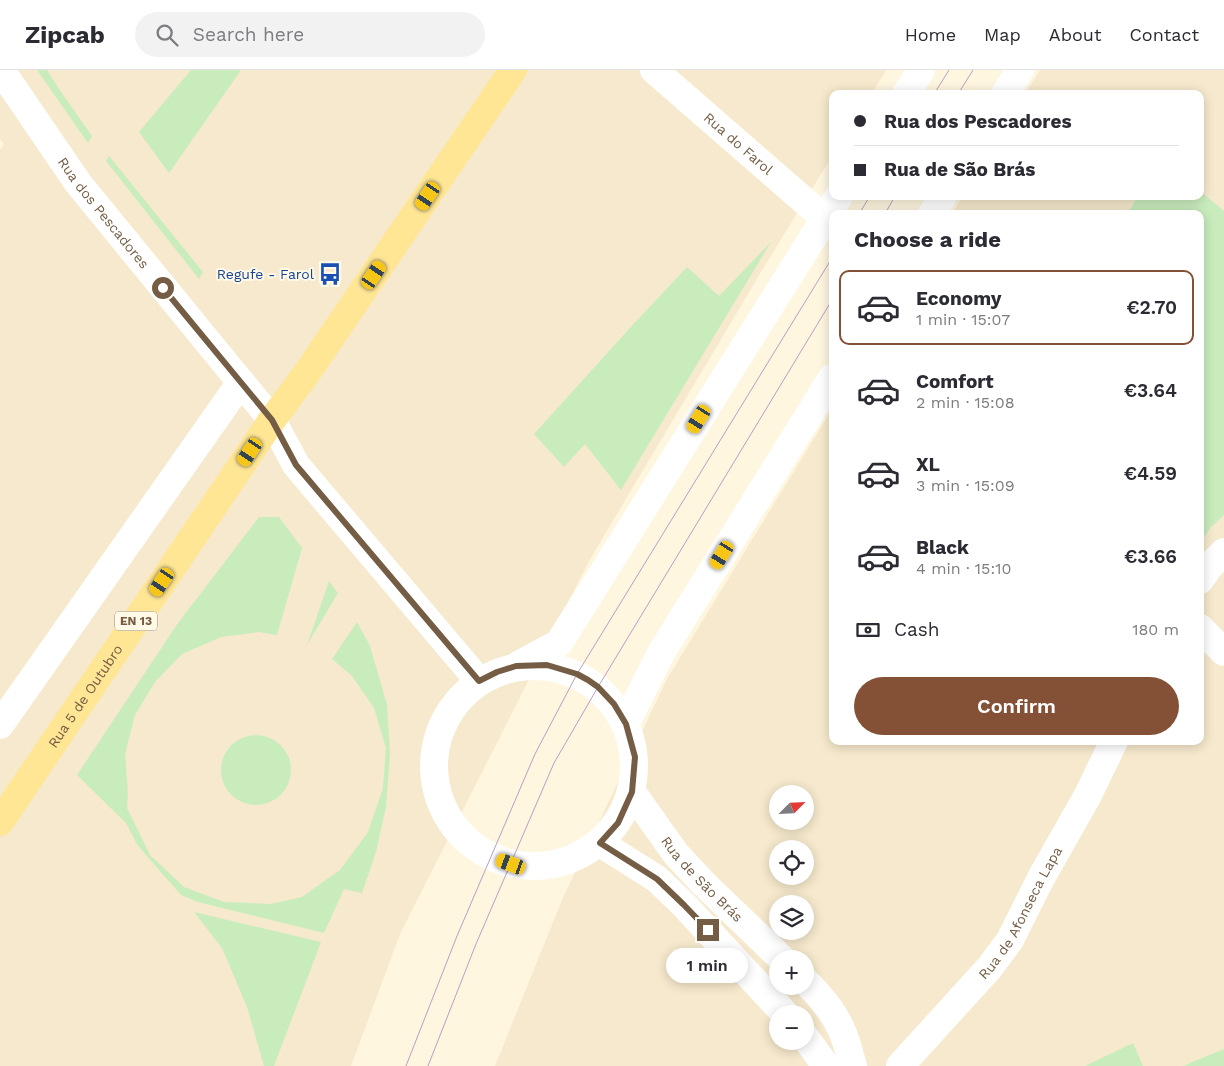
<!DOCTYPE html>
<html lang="en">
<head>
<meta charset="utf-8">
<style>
  :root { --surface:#fff; --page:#f2f2f3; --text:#2b2b33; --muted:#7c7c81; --line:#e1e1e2; --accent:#845036 }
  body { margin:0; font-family:"Work Sans",sans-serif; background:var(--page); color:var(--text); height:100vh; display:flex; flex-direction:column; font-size:19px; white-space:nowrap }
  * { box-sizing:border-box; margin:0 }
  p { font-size:16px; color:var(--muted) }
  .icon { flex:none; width:28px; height:28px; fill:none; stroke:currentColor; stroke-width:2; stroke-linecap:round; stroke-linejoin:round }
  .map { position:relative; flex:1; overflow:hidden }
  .side { position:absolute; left:829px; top:140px; width:375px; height:535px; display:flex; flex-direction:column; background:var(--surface); border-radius:10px; box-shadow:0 2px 12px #0003 }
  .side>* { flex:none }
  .top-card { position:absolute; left:829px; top:20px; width:375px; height:110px; border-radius:10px; box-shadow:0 2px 12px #0003; display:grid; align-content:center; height:110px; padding:0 25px; background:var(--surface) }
  .needle { width:32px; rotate:66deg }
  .controls { position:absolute; left:769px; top:715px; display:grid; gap:10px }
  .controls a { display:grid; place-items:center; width:45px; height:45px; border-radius:50%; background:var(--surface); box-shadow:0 2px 12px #0003; font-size:25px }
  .end { position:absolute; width:22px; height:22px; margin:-11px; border:6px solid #755d45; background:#fff; box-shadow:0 0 0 2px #fff }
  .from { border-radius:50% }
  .bubble { position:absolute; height:35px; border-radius:18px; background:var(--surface); box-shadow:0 2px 12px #0003; font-size:16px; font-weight:600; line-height:35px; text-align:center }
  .car { position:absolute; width:15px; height:30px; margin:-15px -8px; border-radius:6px; box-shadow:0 0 4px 1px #0007; background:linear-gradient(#f5c518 24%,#345 0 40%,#f5c518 0 76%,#345 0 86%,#f5c518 0) }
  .top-card b { display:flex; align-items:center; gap:18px; height:48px; font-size:19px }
  .top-card b+b { border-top:1px solid var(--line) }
  .top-card i { width:12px; height:12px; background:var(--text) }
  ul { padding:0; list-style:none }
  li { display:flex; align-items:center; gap:15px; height:75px; margin:0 10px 8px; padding:0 15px; border:2px solid transparent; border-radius:10px }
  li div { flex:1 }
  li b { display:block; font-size:19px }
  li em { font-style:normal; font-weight:600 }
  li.current { border-color:var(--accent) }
  li>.icon { width:45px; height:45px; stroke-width:1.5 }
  h2 { padding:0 25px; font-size:22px; line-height:60px }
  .pay { display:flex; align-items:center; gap:12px; height:55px; padding:0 25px; font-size:19px }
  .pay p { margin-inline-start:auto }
  .button { display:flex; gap:10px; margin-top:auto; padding:10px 25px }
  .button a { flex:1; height:58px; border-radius:30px; background:var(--accent); color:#fff; font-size:20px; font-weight:600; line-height:58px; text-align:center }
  header { display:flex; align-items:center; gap:30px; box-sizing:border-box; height:70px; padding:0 25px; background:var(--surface); border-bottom:1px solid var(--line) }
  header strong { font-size:24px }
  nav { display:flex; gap:28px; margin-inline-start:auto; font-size:18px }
  .search { width:350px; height:45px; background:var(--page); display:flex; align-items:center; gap:12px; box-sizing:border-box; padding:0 18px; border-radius:28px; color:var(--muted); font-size:19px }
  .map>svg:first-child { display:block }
  .residential { fill:#f6e9cd; fill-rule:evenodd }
  .green { fill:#c9ecbd }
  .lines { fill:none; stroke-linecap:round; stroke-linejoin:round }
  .minor { stroke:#fff; stroke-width:28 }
  .major { stroke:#ffe695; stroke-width:28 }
  .tram { stroke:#ba9ec7; stroke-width:1 }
  .route { stroke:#755d45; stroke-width:6 }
  .labels { text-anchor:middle; stroke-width:4; stroke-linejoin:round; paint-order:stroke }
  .shield { fill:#fff9e7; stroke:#9e8c76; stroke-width:1 }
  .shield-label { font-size:12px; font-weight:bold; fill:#755d45 }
  .street-label { font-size:14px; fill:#755d45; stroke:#fff9e7 }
  .transit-label { font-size:14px; fill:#164399; stroke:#fff9e7; text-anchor:end }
</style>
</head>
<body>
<header>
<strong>Zipcab</strong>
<div class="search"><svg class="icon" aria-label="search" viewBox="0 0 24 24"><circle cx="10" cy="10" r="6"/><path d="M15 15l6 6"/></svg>Search here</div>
<nav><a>Home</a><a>Map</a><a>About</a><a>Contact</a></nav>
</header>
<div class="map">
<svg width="1224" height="996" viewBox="0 0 1224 996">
  <rect width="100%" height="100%" fill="#fef6df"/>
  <path class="residential" d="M 0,0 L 886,0 L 871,24 L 832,24 L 832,86 L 767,192 L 589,491 L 400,864 L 351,996 L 0,996 L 0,80 L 4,74 L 0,69 Z
    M 1040,0 L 1224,0 L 1224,996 L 495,996 L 562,830 L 667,609 L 832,339 L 832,671 L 1200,671 L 1200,144 L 952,144 L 963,126 L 1200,126 L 1200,24 L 1025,24 ZM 778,724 L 805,724 L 805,751 L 778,751 ZM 778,779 L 805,779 L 805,806 L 778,806 ZM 778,834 L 805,834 L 805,861 L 778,861 ZM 778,889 L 805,889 L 805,916 L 778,916 ZM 778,944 L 805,944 L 805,971 L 778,971 Z"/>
  <path class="green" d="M 37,0 L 47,0 L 59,19 L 92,66 L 88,73 Z
    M 191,0 L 241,0 L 169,103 L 139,62 Z
    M 109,86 L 203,202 L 199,209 L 106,91 Z
    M 1200,121 L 1224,141 L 1224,445 L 1211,457 L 1200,473 L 1200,144 L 1127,144 L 1138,126 L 1200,126 Z
    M 771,172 L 621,420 L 585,374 L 564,397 L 534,364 L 629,259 L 687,197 L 719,226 Z
    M 259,447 L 279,447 L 302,478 L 277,565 L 259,562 L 221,567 L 182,584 L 155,612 L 135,645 L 125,684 L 128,723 L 127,738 L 150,785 L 184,817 L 224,832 L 271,834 L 302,827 L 340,800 L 368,762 L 383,718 L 386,678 L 374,638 L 352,606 L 332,589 L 357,552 L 370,576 L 387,635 L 390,683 L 386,737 L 376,782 L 362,823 L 344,819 L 324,863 L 198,832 L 181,825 L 138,776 L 126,753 L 77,705 L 178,553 Z
    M 329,511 L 338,523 L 307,575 Z
    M221 700a35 35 0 1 1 70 0a35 35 0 1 1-70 0Z
    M 194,842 L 321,872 L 274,996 L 264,996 L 247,937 L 222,878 Z
    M 1133,973 L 1143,996 L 1085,996 Z
    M 1224,979 L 1224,996 L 1183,996 Z"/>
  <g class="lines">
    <g class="minor">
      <path id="s1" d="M 1,0 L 78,113 L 212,277 L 272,350 L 296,395 L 479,611"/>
      <path id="s2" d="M 654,0 L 824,148"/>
      <path d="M 906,24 L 921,0"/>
      <path d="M 1005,24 L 1020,0"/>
      <path d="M 932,144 L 943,126"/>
      <path d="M 1200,510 L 1209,497 L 1224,482"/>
      <path d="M 1200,558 L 1224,582"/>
      <path d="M 520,594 L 559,573 L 839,126"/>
      <circle cx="534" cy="696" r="100"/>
      <path d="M 626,653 L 661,583 L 832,308"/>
      <path d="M 0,655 L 241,312"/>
      <path id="s3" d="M 632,722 L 676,784 L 704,814 L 782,889"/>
      <path d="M 600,773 L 657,809 L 684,835 L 785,944"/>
      <path d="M 805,911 C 821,927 836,944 844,966 C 848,976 850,986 853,996"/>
      <path d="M 805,967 L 826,996"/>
      <path id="s4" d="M 900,996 L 990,897 L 1010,870 L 1041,808 L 1088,725 L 1114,671"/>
    </g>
    <path class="major" id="s5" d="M 0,752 L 272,350 L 309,300 L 513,0"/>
    <path class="tram" d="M 934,24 L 949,0
      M 958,24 L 973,0
      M 859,144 L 870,126
      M 885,144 L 895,126
      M 406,996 L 457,866 L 535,684 L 577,604 L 832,188
      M 428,996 L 476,874 L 554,693 L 598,617 L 832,230"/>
  </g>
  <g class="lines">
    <path class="route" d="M 163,218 L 272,350 L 296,395 L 479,611 L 497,602 L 516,596 L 547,595 L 577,604 L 588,610 L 598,617 L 614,634 L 626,654 L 635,687 L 632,722 L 618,753 L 600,773 L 657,809 L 684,835 L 708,860"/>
  </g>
  <defs>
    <symbol id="bus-bare" viewBox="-9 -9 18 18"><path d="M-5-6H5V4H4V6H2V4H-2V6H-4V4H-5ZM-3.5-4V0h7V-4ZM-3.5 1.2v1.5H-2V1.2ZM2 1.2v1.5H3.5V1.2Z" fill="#1a4fb4" stroke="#fff9e7" stroke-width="2.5" paint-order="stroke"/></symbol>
  </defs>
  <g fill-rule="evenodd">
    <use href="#bus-bare" x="314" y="188" width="32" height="32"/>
  </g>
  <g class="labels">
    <rect class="shield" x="115" y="541.5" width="42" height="19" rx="4"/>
    <g class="shield-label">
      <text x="136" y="555">EN 13</text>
    </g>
    <g class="street-label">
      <text dy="5" stroke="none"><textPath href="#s2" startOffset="112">Rua do Farol</textPath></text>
      <text dy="5" stroke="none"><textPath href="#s1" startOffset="176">Rua dos Pescadores</textPath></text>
      <text dy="5" stroke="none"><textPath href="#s5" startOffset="152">Rua 5 de Outubro</textPath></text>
      <text dy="5" stroke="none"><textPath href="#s3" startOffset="112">Rua de São Brás</textPath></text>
      <text dy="5" stroke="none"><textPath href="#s4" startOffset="196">Rua de Afonseca Lapa</textPath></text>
    </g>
    <g class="transit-label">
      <text x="314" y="209">Regufe - Farol</text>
    </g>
  </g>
</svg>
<div class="controls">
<a><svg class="needle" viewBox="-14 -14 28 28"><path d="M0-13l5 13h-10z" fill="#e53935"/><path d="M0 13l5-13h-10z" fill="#7c7c81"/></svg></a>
<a><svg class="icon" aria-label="locate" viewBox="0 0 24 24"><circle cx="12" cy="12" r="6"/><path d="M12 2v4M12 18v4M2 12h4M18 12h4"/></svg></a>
<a><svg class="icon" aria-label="layers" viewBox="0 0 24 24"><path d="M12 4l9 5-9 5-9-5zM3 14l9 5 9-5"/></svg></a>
<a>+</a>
<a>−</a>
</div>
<i class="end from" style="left:163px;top:218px"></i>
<i class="end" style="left:708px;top:860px"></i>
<div class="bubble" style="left:666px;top:878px;width:82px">1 min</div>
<i class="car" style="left:428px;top:126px;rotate:214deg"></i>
<i class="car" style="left:374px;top:205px;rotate:34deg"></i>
<i class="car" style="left:699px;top:349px;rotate:212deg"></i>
<i class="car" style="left:250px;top:382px;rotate:214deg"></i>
<i class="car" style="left:722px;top:485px;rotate:212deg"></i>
<i class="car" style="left:162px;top:512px;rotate:214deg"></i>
<i class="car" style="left:511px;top:794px;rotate:290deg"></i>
<div class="top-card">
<b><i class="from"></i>Rua dos Pescadores</b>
<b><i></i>Rua de São Brás</b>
</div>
<section class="side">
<h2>Choose a ride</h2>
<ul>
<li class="current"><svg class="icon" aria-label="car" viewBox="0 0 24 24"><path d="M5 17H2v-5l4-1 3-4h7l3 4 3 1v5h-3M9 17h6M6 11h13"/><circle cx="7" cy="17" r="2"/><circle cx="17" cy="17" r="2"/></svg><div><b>Economy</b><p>1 min · 15:07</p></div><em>€2.70</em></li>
<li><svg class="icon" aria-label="car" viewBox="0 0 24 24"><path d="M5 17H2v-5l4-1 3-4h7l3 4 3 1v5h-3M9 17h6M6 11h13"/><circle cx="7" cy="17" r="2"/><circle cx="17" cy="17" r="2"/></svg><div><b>Comfort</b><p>2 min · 15:08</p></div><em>€3.64</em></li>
<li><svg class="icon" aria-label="car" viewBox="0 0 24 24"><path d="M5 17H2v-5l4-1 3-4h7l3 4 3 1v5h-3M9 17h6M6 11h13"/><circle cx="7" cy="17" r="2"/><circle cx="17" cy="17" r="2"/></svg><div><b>XL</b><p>3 min · 15:09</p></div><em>€4.59</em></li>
<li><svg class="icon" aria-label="car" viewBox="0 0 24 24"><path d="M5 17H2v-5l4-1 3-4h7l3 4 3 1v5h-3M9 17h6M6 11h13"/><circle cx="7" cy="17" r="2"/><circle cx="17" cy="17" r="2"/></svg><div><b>Black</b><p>4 min · 15:10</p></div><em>€3.66</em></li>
</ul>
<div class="pay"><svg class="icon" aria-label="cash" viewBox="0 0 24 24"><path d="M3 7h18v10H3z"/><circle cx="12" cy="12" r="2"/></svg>Cash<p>180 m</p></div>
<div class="button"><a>Confirm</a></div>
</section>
</div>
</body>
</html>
